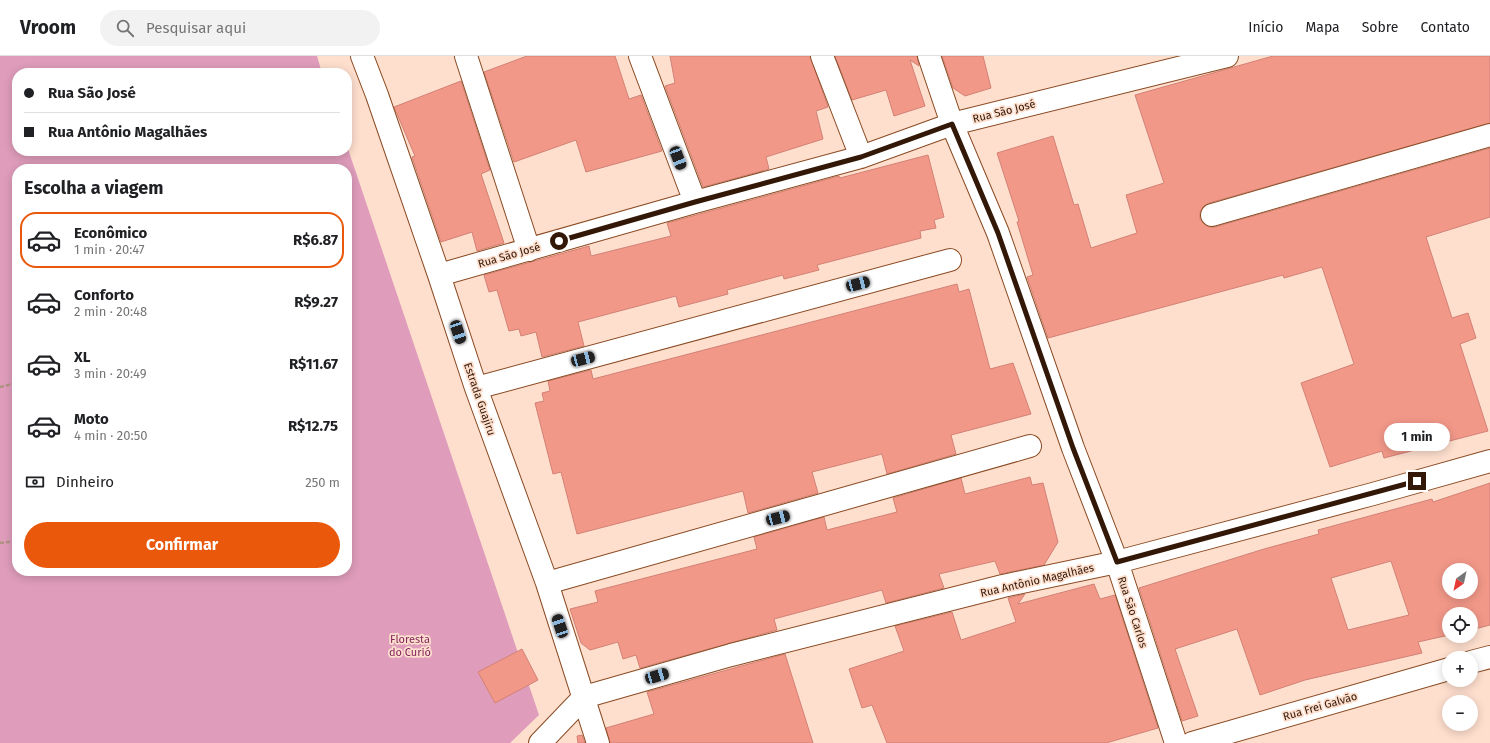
<!DOCTYPE html>
<html lang="pt">
<head>
<meta charset="utf-8">
<style>
  :root { --surface:#fff; --page:#f2f2f2; --text:#202124; --muted:#757577; --line:#e0e0e0; --accent:#ea580c }
  body { margin:0; font-family:"Fira Sans",sans-serif; background:var(--page); color:var(--text); height:100vh; display:flex; flex-direction:column; font-size:15px; white-space:nowrap }
  * { box-sizing:border-box; margin:0 }
  p { font-size:13px; color:var(--muted) }
  .icon { flex:none; width:22px; height:22px; fill:none; stroke:currentColor; stroke-width:2; stroke-linecap:round; stroke-linejoin:round }
  .map { position:relative; flex:1; overflow:hidden }
  .details { position:absolute; left:12px; top:108px; width:340px; height:412px; display:flex; flex-direction:column; background:var(--surface); border-radius:16px; box-shadow:0 2px 10px #0003 }
  .details>* { flex:none }
  .top-card { position:absolute; left:12px; top:12px; width:340px; height:88px; border-radius:16px; box-shadow:0 2px 10px #0003; display:grid; align-content:center; height:88px; padding:0 12px; background:var(--surface) }
  .needle { width:26px; rotate:213deg }
  .tools { position:absolute; left:1442px; top:507px; display:grid; gap:8px }
  .tools a { display:grid; place-items:center; width:36px; height:36px; border-radius:50%; background:var(--surface); box-shadow:0 2px 10px #0003; font-size:20px }
  .end { position:absolute; width:18px; height:18px; margin:-9px; border:5px solid #331807; background:#fff; box-shadow:0 0 0 2px #fff }
  .from { border-radius:50% }
  .bubble { position:absolute; height:28px; border-radius:14px; background:var(--surface); box-shadow:0 2px 10px #0003; font-size:13px; font-weight:700; line-height:28px; text-align:center }
  .car { position:absolute; width:12px; height:24px; margin:-12px -6px; border-radius:5px; box-shadow:0 0 3px 1px #0007; background:linear-gradient(#222 24%,#8ab4d8 0 40%,#222 0 76%,#8ab4d8 0 86%,#222 0) }
  .top-card b { display:flex; align-items:center; gap:14px; height:38px; font-size:15px }
  .top-card b+b { border-top:1px solid var(--line) }
  .top-card i { width:10px; height:10px; background:var(--text) }
  ul { padding:0; list-style:none }
  li { display:flex; align-items:center; gap:12px; height:56px; margin:0 8px 6px; padding:0 4px; border:2px solid transparent; border-radius:16px }
  li div { flex:1 }
  li b { display:block; font-size:15px }
  li em { font-style:normal; font-weight:700 }
  li.active { border-color:var(--accent) }
  li>.icon { width:36px; height:36px; stroke-width:1.5 }
  h2 { padding:0 12px; font-size:18px; line-height:48px }
  .pay { display:flex; align-items:center; gap:10px; height:44px; padding:0 12px; font-size:15px }
  .pay p { margin-inline-start:auto }
  .button { display:flex; gap:8px; margin-top:auto; padding:8px 12px }
  .button a { flex:1; height:46px; border-radius:24px; background:var(--accent); color:#fff; font-size:16px; font-weight:700; line-height:46px; text-align:center }
  header { display:flex; align-items:center; gap:24px; box-sizing:border-box; height:56px; padding:0 20px; background:var(--surface); border-bottom:1px solid var(--line) }
  header strong { font-size:19px }
  nav { display:flex; gap:22px; margin-inline-start:auto; font-size:14px }
  .search { width:280px; height:36px; background:var(--page); display:flex; align-items:center; gap:10px; box-sizing:border-box; padding:0 14px; border-radius:22px; color:var(--muted); font-size:15px }
  .map>svg:first-child { display:block }
  .green { fill:#df9dbb; fill-rule:evenodd }
  .building { fill:#f29889; stroke:#d28174; fill-rule:evenodd }
  .lines { fill:none; stroke-linecap:round; stroke-linejoin:round }
  .minor-casing { stroke:#8a4a22; stroke-width:24 }
  .path { stroke:#af9281; stroke-width:2.5; stroke-dasharray:4 2; stroke-linecap:butt }
  .minor { stroke:#fff; stroke-width:22 }
  .route { stroke:#331807; stroke-width:5 }
  .labels { text-anchor:middle; stroke-width:3.5; stroke-linejoin:round; paint-order:stroke }
  .street-label { font-size:11px; fill:#331807; stroke:#fedfce }
  .park-label { font-size:11px; fill:#84245b; stroke:#fedfce }
</style>
</head>
<body>
<header>
<strong>Vroom</strong>
<div class="search"><svg class="icon" aria-label="search" viewBox="0 0 24 24"><circle cx="10" cy="10" r="6"/><path d="M15 15l6 6"/></svg>Pesquisar aqui</div>
<nav><a>Início</a><a>Mapa</a><a>Sobre</a><a>Contato</a></nav>
</header>
<div class="map">
<svg width="1490" height="687" viewBox="0 0 1490 687">
  <rect width="100%" height="100%" fill="#fedfce"/>
  <path class="green" d="M 0,0 L 317,0 L 322,17 L 17,17 L 17,95 L 347,95 L 347,90 L 539,659 L 510,687 L 0,687 ZM 17,113 L 347,113 L 347,515 L 17,515 Z"/>
  <path class="building" d="M 527,0 L 615,0 L 629,43 L 641,39 L 662,95 L 586,116 L 576,84 L 514,106 L 484,16 Z
    M 670,0 L 810,0 L 828,51 L 816,55 L 823,83 L 766,101 L 769,113 L 703,131 L 665,30 L 675,27 Z
    M 835,0 L 917,0 L 919,10 L 910,4 L 925,50 L 894,60 L 886,34 L 852,44 Z
    M 942,0 L 983,0 L 991,32 L 965,40 L 953,32 Z
    M 1273,0 L 1490,0 L 1490,67 L 1209,147 L 1203,151 L 1200,156 L 1200,163 L 1204,168 L 1209,171 L 1215,171 L 1490,92 L 1490,161 L 1426,181 L 1452,262 L 1468,257 L 1476,282 L 1460,288 L 1488,375 L 1384,402 L 1382,395 L 1330,411 L 1301,327 L 1354,308 L 1322,211 L 1284,222 L 1283,219 L 1048,282 L 1027,221 L 1033,219 L 1017,166 L 1019,165 L 997,97 L 1053,80 L 1074,149 L 1078,148 L 1091,192 L 1137,177 L 1126,139 L 1164,127 L 1135,39 Z
    M 461,25 L 490,114 L 481,118 L 504,187 L 477,195 L 472,176 L 441,186 L 412,101 L 415,100 L 394,51 Z
    M 928,99 L 944,161 L 934,164 L 936,172 L 920,175 L 921,182 L 817,209 L 819,214 L 784,223 L 783,219 L 727,234 L 728,238 L 679,251 L 676,240 L 578,266 L 584,290 L 542,301 L 536,276 L 521,280 L 519,273 L 509,275 L 497,234 L 489,236 L 484,219 L 589,190 L 591,200 L 671,180 L 667,167 L 839,120 L 840,122 Z
    M 957,228 L 959,236 L 969,233 L 990,313 L 1013,307 L 1031,358 L 951,379 L 956,398 L 887,418 L 882,398 L 812,416 L 818,437 L 748,457 L 743,435 L 577,478 L 561,416 L 553,418 L 535,347 L 544,345 L 542,337 L 550,335 L 548,325 L 591,314 L 593,323 Z
    M 1030,421 L 1032,429 L 1043,427 L 1058,486 L 1044,509 L 1000,518 L 995,505 L 939,518 L 944,532 L 886,547 L 882,534 L 774,563 L 777,574 L 640,612 L 636,599 L 623,603 L 618,586 L 590,594 L 581,587 L 570,553 L 598,546 L 595,535 L 757,493 L 754,481 L 824,461 L 827,474 L 897,456 L 893,442 L 961,422 L 965,438 Z
    M 1490,427 L 1490,569 L 1471,574 L 1471,558 L 1449,558 L 1449,579 L 1418,586 L 1422,597 L 1305,624 L 1260,639 L 1237,573 L 1175,593 L 1198,660 L 1182,665 L 1139,532 L 1264,493 L 1319,478 L 1318,474 L 1432,443 L 1433,446 ZM 1391,505 L 1409,559 L 1348,574 L 1331,522 ZM 1449,514 L 1471,514 L 1471,536 L 1449,536 Z
    M 1094,528 L 1100,543 L 1115,539 L 1158,672 L 1106,687 L 887,687 L 872,649 L 862,652 L 849,613 L 904,595 L 895,570 L 952,556 L 961,584 L 1016,566 L 1008,542 L 1025,538 L 1018,548 Z
    M 522,593 L 538,624 L 495,647 L 478,616 Z
    M 785,598 L 813,687 L 610,687 L 606,672 L 654,658 L 647,636 Z
    M 582,679 L 585,687 L 578,687 L 577,680 Z"/>
  <g class="lines">
    <defs>
      <path id="minor" d="M 362,0 L 377,39 L 439,219 L 476,332 L 547,527 L 598,687
        M 466,0 L 529,194
        M 640,0 L 695,146
        M 822,0 L 861,101
        M 929,0 L 952,68 L 998,177 L 1073,392 L 1117,506 L 1176,687
        M 1212,159 L 1490,79
        M 439,219 L 695,146 L 861,101 L 952,68 L 1227,0
        M 476,332 L 950,204
        M 547,527 L 1030,390
        M 1471,606 L 1490,601
        M 540,687 L 584,641 L 731,599 L 1003,530 L 1117,506 L 1373,438 L 1490,405
        M 1192,687 L 1449,613"/>
    </defs>
    <use href="#minor" class="minor-casing"/>
    <path class="path" d="M 0,331 L 17,327
      M 0,487 L 17,485"/>
    <use href="#minor" class="minor"/>
  </g>
  <g class="lines">
    <path class="route" d="M 559,185 L 695,146 L 861,101 L 952,68 L 998,177 L 1073,392 L 1117,506 L 1417,425"/>
  </g>
  <g class="labels">
    <g class="street-label">
      <text transform="translate(1004 55) rotate(-14)" y="4">Rua São José</text>
      <text transform="translate(509 199) rotate(-16)" y="4">Rua São José</text>
      <text transform="translate(480 343) rotate(71)" y="4">Estrada Guajiru</text>
      <text transform="translate(1037 524) rotate(-13)" y="4">Rua Antônio Magalhães</text>
      <text transform="translate(1133 556) rotate(72)" y="4">Rua São Carlos</text>
      <text transform="translate(1320 650) rotate(-16)" y="4">Rua Frei Galvão</text>
    </g>
    <g class="park-label">
      <text x="410" y="587">Floresta<tspan x="410" dy="13">do Curió</tspan></text>
    </g>
  </g>
</svg>
<div class="tools">
<a><svg class="needle" viewBox="-14 -14 28 28"><path d="M0-13l5 13h-10z" fill="#e53935"/><path d="M0 13l5-13h-10z" fill="#757577"/></svg></a>
<a><svg class="icon" aria-label="locate" viewBox="0 0 24 24"><circle cx="12" cy="12" r="6"/><path d="M12 2v4M12 18v4M2 12h4M18 12h4"/></svg></a>
<a>+</a>
<a>−</a>
</div>
<i class="end from" style="left:559px;top:185px"></i>
<i class="end" style="left:1417px;top:425px"></i>
<div class="bubble" style="left:1384px;top:367px;width:66px">1 min</div>
<i class="car" style="left:678px;top:102px;rotate:159deg"></i>
<i class="car" style="left:858px;top:228px;rotate:75deg"></i>
<i class="car" style="left:458px;top:276px;rotate:162deg"></i>
<i class="car" style="left:583px;top:303px;rotate:75deg"></i>
<i class="car" style="left:778px;top:462px;rotate:75deg"></i>
<i class="car" style="left:560px;top:570px;rotate:342deg"></i>
<i class="car" style="left:657px;top:620px;rotate:74deg"></i>
<div class="top-card">
<b><i class="from"></i>Rua São José</b>
<b><i></i>Rua Antônio Magalhães</b>
</div>
<section class="details">
<h2>Escolha a viagem</h2>
<ul>
<li class="active"><svg class="icon" aria-label="car" viewBox="0 0 24 24"><path d="M5 17H2v-5l4-1 3-4h7l3 4 3 1v5h-3M9 17h6M6 11h13"/><circle cx="7" cy="17" r="2"/><circle cx="17" cy="17" r="2"/></svg><div><b>Econômico</b><p>1 min · 20:47</p></div><em>R$6.87</em></li>
<li><svg class="icon" aria-label="car" viewBox="0 0 24 24"><path d="M5 17H2v-5l4-1 3-4h7l3 4 3 1v5h-3M9 17h6M6 11h13"/><circle cx="7" cy="17" r="2"/><circle cx="17" cy="17" r="2"/></svg><div><b>Conforto</b><p>2 min · 20:48</p></div><em>R$9.27</em></li>
<li><svg class="icon" aria-label="car" viewBox="0 0 24 24"><path d="M5 17H2v-5l4-1 3-4h7l3 4 3 1v5h-3M9 17h6M6 11h13"/><circle cx="7" cy="17" r="2"/><circle cx="17" cy="17" r="2"/></svg><div><b>XL</b><p>3 min · 20:49</p></div><em>R$11.67</em></li>
<li><svg class="icon" aria-label="car" viewBox="0 0 24 24"><path d="M5 17H2v-5l4-1 3-4h7l3 4 3 1v5h-3M9 17h6M6 11h13"/><circle cx="7" cy="17" r="2"/><circle cx="17" cy="17" r="2"/></svg><div><b>Moto</b><p>4 min · 20:50</p></div><em>R$12.75</em></li>
</ul>
<div class="pay"><svg class="icon" aria-label="cash" viewBox="0 0 24 24"><path d="M3 7h18v10H3z"/><circle cx="12" cy="12" r="2"/></svg>Dinheiro<p>250 m</p></div>
<div class="button"><a>Confirmar</a></div>
</section>
</div>
</body>
</html>
